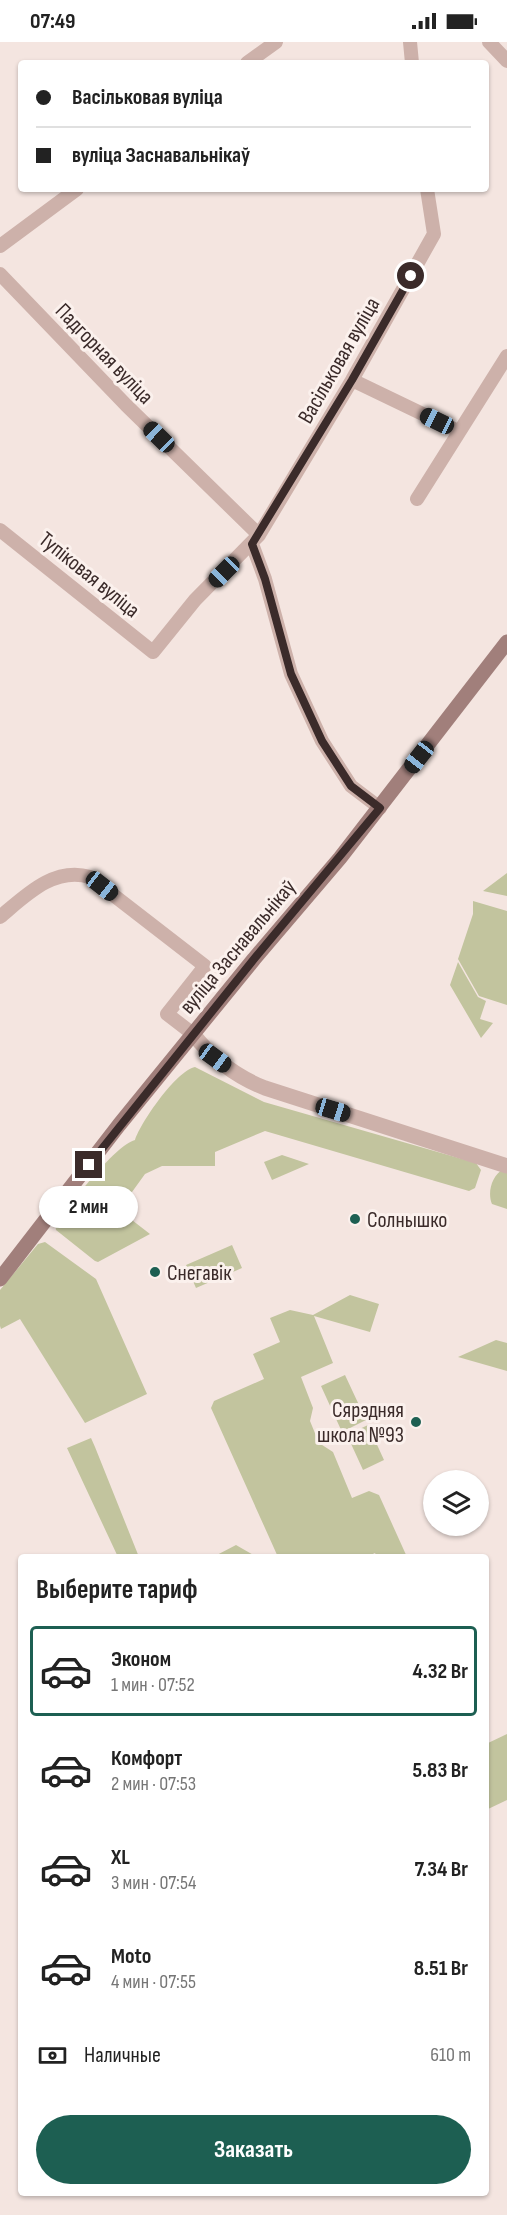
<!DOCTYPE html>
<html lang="ru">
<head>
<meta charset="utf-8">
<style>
  :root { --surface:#fff; --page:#f6f6f6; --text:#222; --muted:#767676; --line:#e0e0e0; --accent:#1d5f52 }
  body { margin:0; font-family:"Sofia Sans Condensed",sans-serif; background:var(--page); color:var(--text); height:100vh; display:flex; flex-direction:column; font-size:22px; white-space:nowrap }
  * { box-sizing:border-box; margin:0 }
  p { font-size:20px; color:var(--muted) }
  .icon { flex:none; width:33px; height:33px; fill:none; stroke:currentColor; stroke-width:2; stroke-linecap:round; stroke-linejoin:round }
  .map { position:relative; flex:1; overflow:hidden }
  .drawer { position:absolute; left:18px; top:1512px; width:471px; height:642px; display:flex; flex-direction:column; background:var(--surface); border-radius:6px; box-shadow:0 2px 4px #0004 }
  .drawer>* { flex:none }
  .guide { position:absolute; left:18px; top:18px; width:471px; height:132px; border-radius:6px; box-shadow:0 2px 4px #0004; display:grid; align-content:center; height:132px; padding:0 18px; background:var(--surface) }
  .controls { position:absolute; left:423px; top:1428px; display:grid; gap:12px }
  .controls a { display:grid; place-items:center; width:66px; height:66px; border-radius:50%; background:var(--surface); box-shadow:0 2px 4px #0004; font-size:30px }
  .end { position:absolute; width:27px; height:27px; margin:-14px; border:8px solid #3b2b2a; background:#fff; box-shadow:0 0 0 3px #fff }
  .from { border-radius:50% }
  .bubble { position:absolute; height:42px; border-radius:21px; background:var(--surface); box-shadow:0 2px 4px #0004; font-size:20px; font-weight:700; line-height:42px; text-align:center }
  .car { position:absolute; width:18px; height:36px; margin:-18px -9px; border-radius:8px; box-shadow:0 0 4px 2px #0007; background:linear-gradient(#222 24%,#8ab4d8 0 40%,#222 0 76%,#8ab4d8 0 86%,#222 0) }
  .guide b { display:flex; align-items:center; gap:21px; height:57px; font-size:22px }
  .guide b+b { border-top:2px solid var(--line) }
  .guide i { width:15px; height:15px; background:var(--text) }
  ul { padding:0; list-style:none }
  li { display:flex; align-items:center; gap:18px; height:90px; margin:0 12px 9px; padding:0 6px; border:3px solid transparent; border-radius:6px }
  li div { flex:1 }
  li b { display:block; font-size:22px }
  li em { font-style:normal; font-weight:700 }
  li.on { border-color:var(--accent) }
  li>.icon { width:54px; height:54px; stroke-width:1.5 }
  h2 { padding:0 18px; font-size:27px; line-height:72px }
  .pay { display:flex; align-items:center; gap:15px; height:66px; padding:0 18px; font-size:22px }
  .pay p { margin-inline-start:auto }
  .button { display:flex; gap:12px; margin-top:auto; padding:12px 18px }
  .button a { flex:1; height:69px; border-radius:36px; background:var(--accent); color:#fff; font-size:24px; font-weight:700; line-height:69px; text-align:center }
  .status { display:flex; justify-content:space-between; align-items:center; height:42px; padding:0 30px; background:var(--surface); direction:ltr }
  .status svg { height:16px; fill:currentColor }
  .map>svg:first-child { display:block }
  .green { fill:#c2c49e }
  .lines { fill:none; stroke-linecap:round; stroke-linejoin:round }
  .minor { stroke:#cdb1aa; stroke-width:14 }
  .tertiary { stroke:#cdb1aa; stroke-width:15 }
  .secondary { stroke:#a17f7b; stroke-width:15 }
  .route { stroke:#3b2b2a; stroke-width:8 }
  .poi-dot { fill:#1d5f52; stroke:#fbf1ed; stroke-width:2 }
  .labels { text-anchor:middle; stroke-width:6; stroke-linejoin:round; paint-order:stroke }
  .street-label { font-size:22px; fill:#3b2b2a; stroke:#fbf1ed }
  .poi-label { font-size:22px; fill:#3b2b2a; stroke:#fbf1ed; text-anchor:start }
</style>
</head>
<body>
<div class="status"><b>07:49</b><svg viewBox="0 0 49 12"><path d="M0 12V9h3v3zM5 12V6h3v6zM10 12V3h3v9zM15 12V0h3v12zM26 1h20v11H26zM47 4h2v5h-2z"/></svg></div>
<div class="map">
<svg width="507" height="2173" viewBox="0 0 507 2173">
  <rect width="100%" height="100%" fill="#f4e5e0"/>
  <path class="green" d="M 507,831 L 507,854 L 483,849 Z
    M 473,859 L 507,869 L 507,963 L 479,954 L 458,917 L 473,872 Z
    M 458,920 L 478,955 L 486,959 L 480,977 L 493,981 L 481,996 L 450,943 Z
    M 195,1025 L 264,1060 L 476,1121 L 481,1128 L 475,1146 L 469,1149 L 265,1089 L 215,1110 L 215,1124 L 162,1124 L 145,1132 L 119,1168 L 150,1192 L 98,1220 L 95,1219 L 56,1188 L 55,1182 C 70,1163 114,1104 135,1098 C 141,1080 176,1029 195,1025 Z
    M 282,1113 L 309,1122 L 272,1138 L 264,1120 Z
    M 503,1127 L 507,1128 L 507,1167 L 492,1162 C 487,1150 492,1134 503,1127 Z
    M 45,1200 L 96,1237 L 147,1352 L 85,1381 L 20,1277 L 1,1287 L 0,1284 L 0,1248 L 38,1202 Z
    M 232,1203 L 242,1226 L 196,1246 L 186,1223 Z
    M 350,1253 L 379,1262 L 370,1290 L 314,1274 L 333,1321 L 301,1335 L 313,1366 L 310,1379 L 319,1401 L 333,1410 L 352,1456 L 369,1449 L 379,1453 L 407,1515 L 377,1515 L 375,1511 L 366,1515 L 278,1515 L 211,1366 L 214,1359 L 264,1337 L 253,1312 L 280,1300 L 270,1276 L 290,1268 L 313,1273 Z
    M 496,1298 L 507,1301 L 507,1329 L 458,1315 Z
    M 345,1333 L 366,1378 L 342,1390 L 321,1344 Z
    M 368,1383 L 384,1418 L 363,1428 L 347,1393 Z
    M 91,1396 L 95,1405 L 139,1515 L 118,1515 L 67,1406 Z
    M 236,1503 L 257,1515 L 213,1515 Z
    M 507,1692 L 507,1758 L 486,1768 L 486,1702 Z"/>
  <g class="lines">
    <path class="minor" d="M 410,0 L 412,21
      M 489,0 L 507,19
      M 247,21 L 276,0
      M 0,204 L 77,147
      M 0,232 L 126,363 L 259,493
      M 352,338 L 458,389
      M 417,457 L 507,314
      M 0,488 L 153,610 L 195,558 L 259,493 L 352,338 L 434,192 L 427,147
      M 252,502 L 265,537 L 291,632 L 322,699 L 351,744 L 380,766
      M 0,875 C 25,854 54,824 90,835 L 205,924 L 167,972 L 193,992"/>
    <path class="tertiary" d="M 193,992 C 212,1016 237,1035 265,1046 L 507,1124"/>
    <path class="secondary" d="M 0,1237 L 119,1083 L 254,917 L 340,816 L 507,600"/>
  </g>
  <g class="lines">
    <path class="route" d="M 89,1123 L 254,917 L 380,766 L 351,744 L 322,699 L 291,632 L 265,537 L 252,502 L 352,338 L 411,234"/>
  </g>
  <g class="poi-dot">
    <circle cx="355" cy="1177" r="6"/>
    <circle cx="155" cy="1230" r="6"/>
    <circle cx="416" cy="1380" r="6"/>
  </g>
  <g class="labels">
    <g class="street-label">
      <text transform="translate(105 311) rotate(46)" y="8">Падгорная вуліца</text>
      <text transform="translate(338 318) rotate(-60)" y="8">Васільковая вуліца</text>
      <text transform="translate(90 532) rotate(39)" y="8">Тупіковая вуліца</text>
      <text transform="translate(237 904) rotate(-50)" y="8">вуліца Заснавальнікаў</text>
    </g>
    <g class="poi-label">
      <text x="367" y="1185">Солнышко</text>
      <text x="167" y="1238">Снегавік</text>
      <text x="404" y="1375" text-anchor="end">Сярэдняя<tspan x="404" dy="25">школа №93</tspan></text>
    </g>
  </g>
</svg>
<div class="controls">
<a><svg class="icon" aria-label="layers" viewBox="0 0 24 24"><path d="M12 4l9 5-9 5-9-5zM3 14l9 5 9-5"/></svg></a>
</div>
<i class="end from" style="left:411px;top:234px"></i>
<i class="end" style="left:89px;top:1123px"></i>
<div class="bubble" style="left:39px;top:1144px;width:99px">2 мин</div>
<i class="car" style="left:437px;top:379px;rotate:296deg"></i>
<i class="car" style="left:159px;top:395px;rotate:314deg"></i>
<i class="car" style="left:224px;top:530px;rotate:225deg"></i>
<i class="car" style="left:419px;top:715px;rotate:218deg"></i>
<i class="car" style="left:102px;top:844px;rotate:128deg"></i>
<i class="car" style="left:215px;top:1016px;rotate:126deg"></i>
<i class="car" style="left:333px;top:1068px;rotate:107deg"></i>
<div class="guide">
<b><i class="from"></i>Васільковая вуліца</b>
<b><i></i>вуліца Заснавальнікаў</b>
</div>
<section class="drawer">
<h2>Выберите тариф</h2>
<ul>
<li class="on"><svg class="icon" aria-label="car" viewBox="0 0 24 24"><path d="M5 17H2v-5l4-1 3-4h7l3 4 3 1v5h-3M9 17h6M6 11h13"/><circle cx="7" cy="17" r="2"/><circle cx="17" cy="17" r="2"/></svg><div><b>Эконом</b><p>1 мин · 07:52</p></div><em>4.32 Br</em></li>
<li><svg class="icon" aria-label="car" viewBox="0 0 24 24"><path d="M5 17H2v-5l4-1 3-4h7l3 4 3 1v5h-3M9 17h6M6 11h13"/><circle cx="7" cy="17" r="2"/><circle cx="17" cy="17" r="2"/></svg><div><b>Комфорт</b><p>2 мин · 07:53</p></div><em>5.83 Br</em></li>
<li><svg class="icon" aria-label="car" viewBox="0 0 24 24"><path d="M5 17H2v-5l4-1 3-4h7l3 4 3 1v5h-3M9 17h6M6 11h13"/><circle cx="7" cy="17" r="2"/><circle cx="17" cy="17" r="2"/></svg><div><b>XL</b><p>3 мин · 07:54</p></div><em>7.34 Br</em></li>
<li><svg class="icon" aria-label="car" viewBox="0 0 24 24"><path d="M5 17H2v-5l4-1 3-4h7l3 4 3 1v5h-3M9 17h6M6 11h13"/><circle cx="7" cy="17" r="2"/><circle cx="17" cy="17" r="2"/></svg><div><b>Moto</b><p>4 мин · 07:55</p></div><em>8.51 Br</em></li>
</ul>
<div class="pay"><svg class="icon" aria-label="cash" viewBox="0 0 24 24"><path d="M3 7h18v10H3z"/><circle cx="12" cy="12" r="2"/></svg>Наличные<p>610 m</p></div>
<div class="button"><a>Заказать</a></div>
</section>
</div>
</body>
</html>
